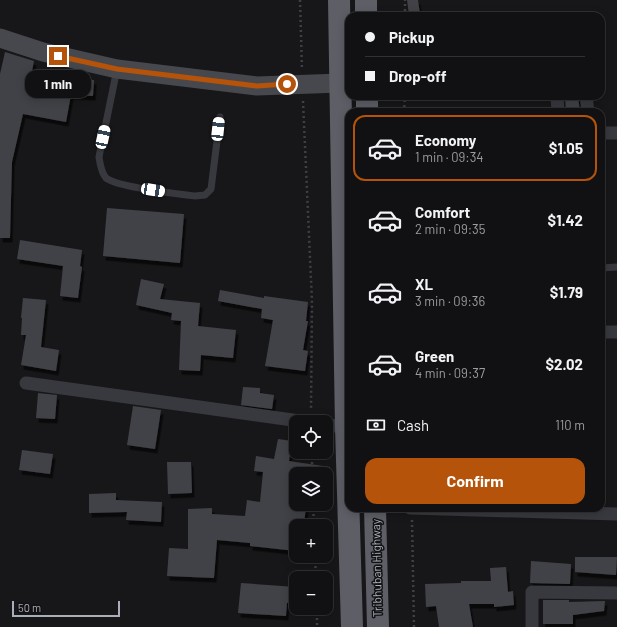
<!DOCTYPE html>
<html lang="en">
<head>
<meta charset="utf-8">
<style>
  :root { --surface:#111113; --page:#1e1f21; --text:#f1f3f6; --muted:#9c9da0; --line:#303133; --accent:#b45309 }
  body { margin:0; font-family:Barlow,sans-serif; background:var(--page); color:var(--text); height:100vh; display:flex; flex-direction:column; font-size:15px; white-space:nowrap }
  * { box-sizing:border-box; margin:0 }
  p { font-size:13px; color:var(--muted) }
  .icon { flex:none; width:22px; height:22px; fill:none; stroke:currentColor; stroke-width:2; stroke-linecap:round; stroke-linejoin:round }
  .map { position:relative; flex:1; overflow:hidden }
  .details { position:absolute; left:345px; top:108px; width:260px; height:404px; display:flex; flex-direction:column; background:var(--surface); border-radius:12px; box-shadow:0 2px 10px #0003,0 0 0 1px var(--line) }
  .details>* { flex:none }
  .banner { position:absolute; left:345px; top:12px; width:260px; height:88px; border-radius:12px; box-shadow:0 2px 10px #0003,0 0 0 1px var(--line); display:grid; align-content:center; height:88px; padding:0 20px; background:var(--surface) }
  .fabs { position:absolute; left:289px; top:415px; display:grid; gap:8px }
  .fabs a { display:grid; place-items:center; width:44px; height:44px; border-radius:8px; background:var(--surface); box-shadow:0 2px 10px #0003,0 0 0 1px var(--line); font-size:20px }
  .scale { position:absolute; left:12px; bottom:10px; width:108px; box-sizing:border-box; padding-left:4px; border:2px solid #aaaeb9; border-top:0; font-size:11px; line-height:14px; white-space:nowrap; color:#aaaeb9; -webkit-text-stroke:3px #121214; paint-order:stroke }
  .end { position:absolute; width:18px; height:18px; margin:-9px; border:5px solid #b45309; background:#fff; box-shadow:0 0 0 2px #fff }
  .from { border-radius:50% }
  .bubble { position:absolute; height:28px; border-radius:12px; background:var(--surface); box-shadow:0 2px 10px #0003,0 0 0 1px var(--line); font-size:13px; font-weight:700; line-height:28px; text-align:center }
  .car { position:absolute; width:12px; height:24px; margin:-12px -6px; border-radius:5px; box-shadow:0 0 3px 1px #0007; background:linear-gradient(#fff 24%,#345 0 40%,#fff 0 76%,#345 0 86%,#fff 0) }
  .banner b { display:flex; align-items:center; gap:14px; height:38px; font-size:15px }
  .banner b+b { border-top:1px solid var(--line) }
  .banner i { width:10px; height:10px; background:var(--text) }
  ul { padding:7px 0 0; list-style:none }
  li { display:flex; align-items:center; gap:12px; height:66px; margin:0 8px 6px; padding:0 12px; border:2px solid transparent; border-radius:12px }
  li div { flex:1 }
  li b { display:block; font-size:15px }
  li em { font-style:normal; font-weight:700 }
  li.active { border-color:var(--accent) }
  li>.icon { width:36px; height:36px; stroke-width:1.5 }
  .pay { display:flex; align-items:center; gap:10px; height:44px; padding:0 20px; font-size:15px }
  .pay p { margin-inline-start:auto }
  .primary-button { display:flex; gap:8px; margin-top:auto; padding:8px 20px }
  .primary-button a { flex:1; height:46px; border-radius:12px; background:var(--accent); color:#fff; font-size:16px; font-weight:700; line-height:46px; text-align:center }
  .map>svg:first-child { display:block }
  .building { fill:#414246; filter:url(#shadow) }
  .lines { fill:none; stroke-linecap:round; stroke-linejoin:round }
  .path { stroke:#3e4045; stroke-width:2.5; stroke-dasharray:2 3; stroke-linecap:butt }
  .service { stroke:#38393e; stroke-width:7 }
  .minor { stroke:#38393e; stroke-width:13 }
  .secondary { stroke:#47484e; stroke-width:19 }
  .trunk { stroke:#5d5e66; stroke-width:22 }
  .route { stroke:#b45309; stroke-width:5 }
  .labels { text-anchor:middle; stroke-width:3; stroke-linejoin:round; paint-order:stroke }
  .street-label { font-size:12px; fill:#aaaeb9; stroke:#121214 }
</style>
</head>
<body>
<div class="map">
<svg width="617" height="627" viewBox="0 0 617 627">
  <defs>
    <filter id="shadow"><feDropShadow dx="2.5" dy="4.5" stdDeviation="0" flood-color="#0009"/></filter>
  </defs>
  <rect width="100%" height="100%" fill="#171719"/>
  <path class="building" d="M 407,0 L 418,0 L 420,14 L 409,15 Z
    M 5,52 L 34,61 L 32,71 L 75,79 L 94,80 L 93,96 L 71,95 L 66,122 L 23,114 L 12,162 L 10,238 L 0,238 L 0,74 Z
    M 565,96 L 578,96 L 580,112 L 566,112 Z
    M 107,208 L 184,214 L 180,263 L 103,256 Z
    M 20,240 L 82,250 L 80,266 L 82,267 L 78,298 L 60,296 L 63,266 L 17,259 Z
    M 141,279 L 164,284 L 160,299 L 200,303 L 198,326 L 236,330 L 233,358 L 201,355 L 200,371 L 179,370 L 181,321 L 171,320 L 172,313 L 136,305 Z
    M 220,290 L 264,298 L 264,296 L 308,302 L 306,321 L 308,321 L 303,350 L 308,351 L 305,371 L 265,366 L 273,320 L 261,318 L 262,309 L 218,301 Z
    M 23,298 L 46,300 L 41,347 L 59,350 L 56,371 L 21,365 L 26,335 L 21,335 L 22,318 L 21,318 Z
    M 243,387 L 260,388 L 260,393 L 274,395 L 272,409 L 241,405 Z
    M 38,393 L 57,395 L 55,419 L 36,418 Z
    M 133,406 L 161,410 L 155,449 L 127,445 Z
    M 278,439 L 292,441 L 289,461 L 330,467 L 329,474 L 296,474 L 296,507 L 306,508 L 304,523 L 296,522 L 296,551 L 250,546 L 250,543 L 217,540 L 214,578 L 167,576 L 169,548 L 188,549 L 188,509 L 212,508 L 212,514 L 245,516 L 247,500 L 260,502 L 263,472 L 254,471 L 256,456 L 274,459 Z
    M 22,450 L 53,454 L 50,474 L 19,470 Z
    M 167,462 L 191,462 L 192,493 L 168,494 Z
    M 116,493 L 116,500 L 162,502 L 161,522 L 126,520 L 127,512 L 89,513 L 89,494 Z
    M 575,557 L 617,557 L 616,575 L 575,572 Z
    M 531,561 L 571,564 L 570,584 L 530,583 Z
    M 506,567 L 508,592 L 513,591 L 514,605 L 494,607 L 494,604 L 469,604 L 473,627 L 439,627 L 436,606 L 426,607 L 425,584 L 461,583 L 461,581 L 491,581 L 490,568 Z
    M 241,583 L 296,587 L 296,602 L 287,603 L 286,616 L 238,613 Z
    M 543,600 L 569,600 L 569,602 L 605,601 L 604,611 L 573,615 L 573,624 L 543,624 Z"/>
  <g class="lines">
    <path class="path" d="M 300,0 L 302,70
      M 405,16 L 405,0
      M 303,101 L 312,302 L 311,410
      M 404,112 L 405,96
      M 312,452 L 312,474
      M 313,504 L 314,526
      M 412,520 L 414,627
      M 315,556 L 316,578
      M 317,608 L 317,627"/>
    <path class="service" d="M 117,69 L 99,157 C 100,164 101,172 106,178 C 117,187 178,194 195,196 L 205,195 L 211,189 L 220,117
      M 601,268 L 617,267"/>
    <path class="minor" d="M 557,96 L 558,112
      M 586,96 L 588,112
      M 601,133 L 617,133
      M 601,332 L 617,332
      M 26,383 L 307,422
      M 326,425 L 346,427
      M 410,508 L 617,514
      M 532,627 L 532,592 L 617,593"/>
    <path class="secondary" d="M 0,38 L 43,52 L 117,69 L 257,86 L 341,83"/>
    <path class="trunk" d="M 339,0 L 346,427 L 352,627
      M 366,0 L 366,16
      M 367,96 L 367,112
      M 375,508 L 378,627"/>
  </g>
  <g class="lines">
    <path class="route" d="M 58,56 L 117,69 L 257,86 L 287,84"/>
  </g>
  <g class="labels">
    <g class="street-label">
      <text transform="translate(377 568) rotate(-91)" y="4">Tribhuban Highway</text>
    </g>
  </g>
</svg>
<div class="fabs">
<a><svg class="icon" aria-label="locate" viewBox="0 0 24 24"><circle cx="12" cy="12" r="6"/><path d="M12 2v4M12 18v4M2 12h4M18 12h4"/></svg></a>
<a><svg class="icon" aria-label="layers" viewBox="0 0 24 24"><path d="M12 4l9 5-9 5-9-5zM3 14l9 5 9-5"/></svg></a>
<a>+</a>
<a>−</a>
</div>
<div class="scale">50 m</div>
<i class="end from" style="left:287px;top:84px"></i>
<i class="end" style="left:58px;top:56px"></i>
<div class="bubble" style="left:25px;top:70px;width:66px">1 min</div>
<i class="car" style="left:218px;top:129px;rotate:6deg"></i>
<i class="car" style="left:103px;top:137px;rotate:12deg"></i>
<i class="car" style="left:153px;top:190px;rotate:99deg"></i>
<div class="banner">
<b><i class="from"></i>Pickup</b>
<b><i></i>Drop-off</b>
</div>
<section class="details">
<ul>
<li class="active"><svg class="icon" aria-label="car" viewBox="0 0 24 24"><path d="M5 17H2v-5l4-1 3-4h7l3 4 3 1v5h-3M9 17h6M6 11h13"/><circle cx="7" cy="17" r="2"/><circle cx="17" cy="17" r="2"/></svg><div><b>Economy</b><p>1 min · 09:34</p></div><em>$1.05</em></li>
<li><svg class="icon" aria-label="car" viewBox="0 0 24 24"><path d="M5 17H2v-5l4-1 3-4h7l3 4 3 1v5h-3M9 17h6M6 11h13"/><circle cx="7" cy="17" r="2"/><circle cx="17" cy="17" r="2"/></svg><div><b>Comfort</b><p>2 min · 09:35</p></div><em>$1.42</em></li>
<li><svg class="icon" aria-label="car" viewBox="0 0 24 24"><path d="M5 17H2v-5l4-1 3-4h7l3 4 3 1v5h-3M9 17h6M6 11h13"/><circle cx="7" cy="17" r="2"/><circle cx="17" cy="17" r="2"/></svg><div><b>XL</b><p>3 min · 09:36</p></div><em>$1.79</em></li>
<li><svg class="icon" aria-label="car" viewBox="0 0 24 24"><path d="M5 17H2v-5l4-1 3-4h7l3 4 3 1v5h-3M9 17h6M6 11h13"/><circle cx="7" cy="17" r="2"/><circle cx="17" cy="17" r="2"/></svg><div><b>Green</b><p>4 min · 09:37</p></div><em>$2.02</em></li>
</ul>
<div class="pay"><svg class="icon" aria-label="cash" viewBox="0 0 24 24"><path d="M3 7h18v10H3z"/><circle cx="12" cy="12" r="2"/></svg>Cash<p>110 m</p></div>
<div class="primary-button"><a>Confirm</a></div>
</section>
</div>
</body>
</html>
